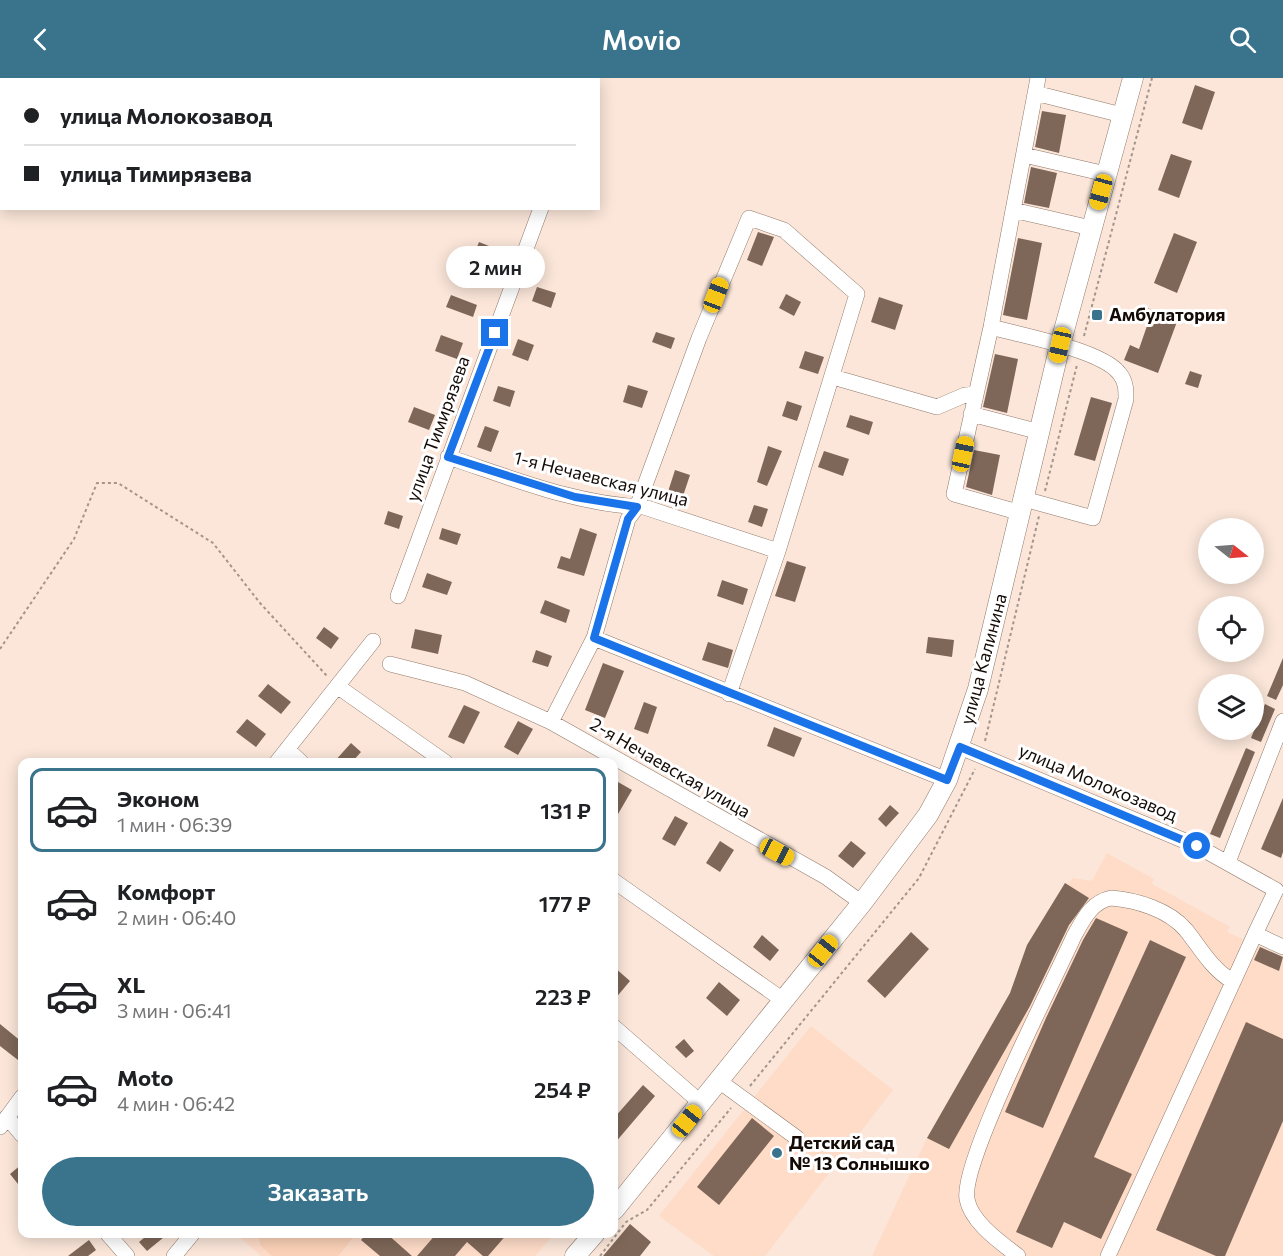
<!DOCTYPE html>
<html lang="ru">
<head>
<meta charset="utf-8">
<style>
  :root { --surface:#fff; --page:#f6f6f6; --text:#202124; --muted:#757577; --line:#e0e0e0; --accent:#39738c }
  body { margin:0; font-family:Commissioner,sans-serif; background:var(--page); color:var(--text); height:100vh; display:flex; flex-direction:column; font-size:22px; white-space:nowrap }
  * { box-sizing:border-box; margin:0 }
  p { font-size:20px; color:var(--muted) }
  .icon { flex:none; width:33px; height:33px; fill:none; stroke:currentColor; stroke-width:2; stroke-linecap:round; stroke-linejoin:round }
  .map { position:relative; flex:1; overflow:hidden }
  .sheet { position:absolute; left:18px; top:680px; width:600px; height:480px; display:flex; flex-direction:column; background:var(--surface); border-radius:12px; box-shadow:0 3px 15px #0003 }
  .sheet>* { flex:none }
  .guide { position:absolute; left:0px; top:0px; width:600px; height:132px; box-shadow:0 3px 15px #0003; display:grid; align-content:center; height:132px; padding:0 24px; background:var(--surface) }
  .needle { width:39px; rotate:107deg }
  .buttons { position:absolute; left:1198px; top:440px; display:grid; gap:12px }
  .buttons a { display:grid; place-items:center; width:66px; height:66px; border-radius:50%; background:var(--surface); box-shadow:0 3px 15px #0003; font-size:30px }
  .end { position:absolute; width:27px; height:27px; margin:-14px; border:8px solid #1a73e8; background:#fff; box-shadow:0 0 0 3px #fff }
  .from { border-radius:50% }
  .bubble { position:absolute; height:42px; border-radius:21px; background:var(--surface); box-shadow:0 3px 15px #0003; font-size:20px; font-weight:600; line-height:42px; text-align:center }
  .car { position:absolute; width:18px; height:36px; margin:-18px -9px; border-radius:8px; box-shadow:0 0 4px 2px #0007; background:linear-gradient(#f5c518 24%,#345 0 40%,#f5c518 0 76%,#345 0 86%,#f5c518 0) }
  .guide b { display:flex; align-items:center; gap:21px; height:57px; font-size:22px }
  .guide b+b { border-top:2px solid var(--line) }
  .guide i { width:15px; height:15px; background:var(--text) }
  ul { padding:10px 0 0; list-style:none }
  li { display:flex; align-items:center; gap:18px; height:84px; margin:0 12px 9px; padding:0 12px; border:3px solid transparent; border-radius:12px }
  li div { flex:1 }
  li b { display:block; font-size:22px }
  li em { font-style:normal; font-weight:600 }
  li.on { border-color:var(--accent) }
  li>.icon { width:54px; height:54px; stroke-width:1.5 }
  .action { display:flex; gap:12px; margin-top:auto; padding:12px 24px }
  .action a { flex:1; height:69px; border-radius:36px; background:var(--accent); color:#fff; font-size:24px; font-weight:600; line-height:69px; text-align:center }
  header { display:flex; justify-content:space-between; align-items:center; height:78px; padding:0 24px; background:var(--accent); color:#fff; font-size:27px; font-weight:600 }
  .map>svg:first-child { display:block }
  .built { fill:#fedcc8 }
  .green { fill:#fbd2b8 }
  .building { fill:#7e6758 }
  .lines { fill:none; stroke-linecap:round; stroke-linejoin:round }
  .minor-casing { stroke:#90796a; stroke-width:16 }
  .major-casing { stroke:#90796a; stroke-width:21 }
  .path { stroke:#a5948a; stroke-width:2; stroke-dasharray:3 3; stroke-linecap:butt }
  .minor { stroke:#fff; stroke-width:15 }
  .major { stroke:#fff; stroke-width:20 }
  .route { stroke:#1a73e8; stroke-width:8 }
  .poi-dot { fill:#39738c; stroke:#fff; stroke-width:2 }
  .labels { text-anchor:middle; stroke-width:6; stroke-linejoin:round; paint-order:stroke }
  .poi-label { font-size:18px; font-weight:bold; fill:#140b06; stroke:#fff; text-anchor:start }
  .street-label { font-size:18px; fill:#140b06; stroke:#fff }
</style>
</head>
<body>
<header><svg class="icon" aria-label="back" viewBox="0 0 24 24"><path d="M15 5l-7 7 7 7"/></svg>Movio<svg class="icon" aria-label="search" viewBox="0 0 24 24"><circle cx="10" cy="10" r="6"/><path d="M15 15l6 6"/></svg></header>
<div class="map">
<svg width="1283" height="1178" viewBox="0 0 1283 1178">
  <rect width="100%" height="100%" fill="#fbe6d9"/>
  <path class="built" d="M 1107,775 L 1154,801 L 1152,806 L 1230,849 L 1227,854 L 1283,879 L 1283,1178 L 872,1178 L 927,1060 L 1010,915 L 1027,867 L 1065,805 L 1068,807 L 1072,800 L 1092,803 Z
    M 811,948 L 893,1012 L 765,1178 L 714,1178 L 659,1138 Z
    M 235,1155 L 555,1155 L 535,1178 L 261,1178 Z"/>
  <path class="green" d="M 258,1155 L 357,1155 L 338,1178 L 272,1178 L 260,1167 Z"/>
  <path class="building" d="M 1195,7 L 1215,14 L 1202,52 L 1182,45 Z
    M 1042,33 L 1066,37 L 1059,75 L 1035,69 Z
    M 1171,76 L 1192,83 L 1179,120 L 1158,112 Z
    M 1031,89 L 1057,95 L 1049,130 L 1024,125 Z
    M 758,154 L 774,159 L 762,188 L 747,182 Z
    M 1174,155 L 1197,164 L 1177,215 L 1154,205 Z
    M 1018,160 L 1042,165 L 1027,242 L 1003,237 Z
    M 479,164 L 499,172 L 493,187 L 473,179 Z
    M 537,209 L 556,215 L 551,230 L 532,223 Z
    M 786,216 L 801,224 L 794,238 L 779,230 Z
    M 451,217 L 477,227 L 473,239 L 446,229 Z
    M 879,219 L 903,227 L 895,252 L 871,244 Z
    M 1144,229 L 1178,241 L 1158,295 L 1124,282 L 1130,267 L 1139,271 L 1148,245 L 1139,242 Z
    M 656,254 L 675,260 L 671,271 L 652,264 Z
    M 441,257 L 463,265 L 457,281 L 435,273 Z
    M 518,261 L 534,267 L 528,283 L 512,277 Z
    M 805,273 L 824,279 L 818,296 L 799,290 Z
    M 995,276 L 1018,281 L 1007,335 L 983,329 Z
    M 1190,293 L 1202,297 L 1198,310 L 1185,306 Z
    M 628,307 L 648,313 L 642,330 L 623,324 Z
    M 498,308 L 515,313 L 510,329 L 493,323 Z
    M 1091,319 L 1112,325 L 1095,383 L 1074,377 Z
    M 787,323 L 802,328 L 797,343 L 782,338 Z
    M 414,329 L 435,337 L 429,352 L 408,344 Z
    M 850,337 L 873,344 L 869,357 L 846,349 Z
    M 485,348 L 499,353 L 491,374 L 477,369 Z
    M 768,368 L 782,373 L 767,408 L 757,404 Z
    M 974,372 L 1000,377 L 992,417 L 966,409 Z
    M 824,373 L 849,381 L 843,398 L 818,389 Z
    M 675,392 L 690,397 L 680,427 L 665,423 Z
    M 754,427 L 768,431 L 762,449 L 748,444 Z
    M 388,433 L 403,438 L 399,451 L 384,446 Z
    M 442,450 L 461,456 L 457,467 L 439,461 Z
    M 580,450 L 597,456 L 584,498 L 557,490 L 561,478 L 570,481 Z
    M 787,483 L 806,489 L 795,524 L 775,518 Z
    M 427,495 L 452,504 L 447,517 L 422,509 Z
    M 722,502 L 748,511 L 743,527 L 717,518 Z
    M 545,522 L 570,532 L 566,545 L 540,535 Z
    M 324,549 L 339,560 L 331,571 L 316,560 Z
    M 415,551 L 442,557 L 438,576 L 411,570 Z
    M 928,559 L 954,562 L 952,579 L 926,575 Z
    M 708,564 L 733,572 L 728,590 L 702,582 Z
    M 536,572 L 552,578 L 548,589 L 532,584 Z
    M 1283,580 L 1283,607 L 1276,622 L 1267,618 Z
    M 603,585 L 624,593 L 605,640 L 585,632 Z
    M 268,606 L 291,624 L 281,636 L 258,618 Z
    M 644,624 L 657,629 L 648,656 L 634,651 Z
    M 1265,626 L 1275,631 L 1261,664 L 1251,660 Z
    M 464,627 L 480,634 L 464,666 L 448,659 Z
    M 247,641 L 266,656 L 256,669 L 236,654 Z
    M 518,643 L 533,651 L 518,677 L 504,669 Z
    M 774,649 L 802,660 L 794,679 L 767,668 Z
    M 351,665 L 361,674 L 352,684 L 334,684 Z
    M 1246,670 L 1255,674 L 1220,760 L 1210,756 Z
    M 618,704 L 632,712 L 614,743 L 614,711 Z
    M 1283,720 L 1283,774 L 1281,780 L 1261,771 Z
    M 890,727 L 899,735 L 886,749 L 878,741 Z
    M 675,738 L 688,745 L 675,768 L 662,761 Z
    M 720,763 L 734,772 L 720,794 L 706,785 Z
    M 851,763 L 866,775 L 853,790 L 838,778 Z
    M 1065,805 L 1089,820 L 1069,847 L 1030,928 L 949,1071 L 927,1060 L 1010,915 L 1027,867 Z
    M 1096,840 L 1128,854 L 1043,1050 L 1005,1034 L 1046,940 L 1083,862 Z
    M 911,854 L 929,871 L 885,920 L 867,903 Z
    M 762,857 L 779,872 L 770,883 L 753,869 Z
    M 1150,862 L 1186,879 L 1094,1079 L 1132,1096 L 1101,1161 L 1064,1144 L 1052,1170 L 1016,1154 Z
    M 1260,869 L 1283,879 L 1279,893 L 1254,882 Z
    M 614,889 L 630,903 L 614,922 Z
    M 719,904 L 740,922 L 727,938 L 706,920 Z
    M 1246,944 L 1283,961 L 1283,1043 L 1225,1178 L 1216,1178 L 1156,1152 Z
    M 0,946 L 22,964 L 22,976 L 18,982 L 0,968 Z
    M 684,961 L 694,973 L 686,980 L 675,969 Z
    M 643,1007 L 655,1018 L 614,1066 L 614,1040 Z
    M 752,1040 L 774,1058 L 719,1127 L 697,1109 Z
    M 22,1086 L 22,1111 L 10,1096 Z
    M 630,1146 L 651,1164 L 640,1178 L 603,1178 Z
    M 150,1155 L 169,1155 L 147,1173 L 139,1164 Z
    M 367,1155 L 386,1155 L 412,1178 L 380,1178 L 361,1162 Z
    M 437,1155 L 508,1155 L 488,1178 L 483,1178 L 467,1164 L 455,1178 L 417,1178 Z
    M 89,1162 L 96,1172 L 88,1178 L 68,1178 Z"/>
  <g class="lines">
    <defs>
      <path id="minor" d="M 592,2 L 592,0
        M 1035,15 L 1122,37
        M 1024,77 L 1106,96
        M 1013,132 L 1091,150
        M 991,249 C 1020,257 1101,272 1119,295 C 1126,303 1126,311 1126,321 L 1093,440 L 1024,421
        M 833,299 L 937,329 L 965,317 L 976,316
        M 971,336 L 1040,354
        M 448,379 C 512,400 577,427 644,429 L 778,473
        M 1021,435 L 954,416 L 991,249 L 1038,0
        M 398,518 L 541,130
        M 594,560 L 947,702
        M 390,586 L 465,605 L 551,644 L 826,799 L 862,825
        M 337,608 L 445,684
        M 551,644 L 594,560 L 628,441 L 637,429 L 699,260 L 749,140 L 784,152 L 857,216 L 778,473 L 729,616
        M 960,669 L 1197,768 L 1276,812 L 1255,856 L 1283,869
        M 287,671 L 301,684
        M 277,684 L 373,563
        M 1228,784 L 1283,643
        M 614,803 L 783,922
        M 614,949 L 701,1025
        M 719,1003 L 797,1060
        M 7,1039 L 22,1057
        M 0,1049 L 22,1019
        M 107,1155 L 127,1178
        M 174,1178 L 193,1155
        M 1018,1178 C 1000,1164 971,1144 967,1121 C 960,1085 1054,903 1074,858 C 1083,842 1091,824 1111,820 C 1137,822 1169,832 1186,852 C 1201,871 1211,890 1232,903
        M 1108,1178 L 1255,856"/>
      <path id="major" d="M 614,1132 L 862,825 L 928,737 L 947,702 L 978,611 L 1060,267 L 1133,0
        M 575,1178 L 595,1155"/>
    </defs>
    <use href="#minor" class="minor-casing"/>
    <use href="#major" class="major-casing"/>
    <path class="path" d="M 1084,258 L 1152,0
      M 1045,413 L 1077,287
      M 0,571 L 74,461 L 97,405 L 118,405 L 213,465 L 260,525 L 327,598
      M 985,663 L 1039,438
      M 750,1008 L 919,800 L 975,691
      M 600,1178 L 626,1144 L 647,1132 L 731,1030"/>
    <use href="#minor" class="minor"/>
    <use href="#major" class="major"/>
  </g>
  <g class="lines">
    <path class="route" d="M 495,255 L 448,379 L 575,419 L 637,429 L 628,441 L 594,560 L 947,702 L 960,669 L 1197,768"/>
  </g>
  <g class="poi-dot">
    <rect x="1091" y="231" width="12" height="12" rx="3"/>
    <circle cx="777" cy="1075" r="6"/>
  </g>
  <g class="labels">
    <g class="poi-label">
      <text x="1109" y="243">Амбулатория</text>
      <text x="789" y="1071">Детский сад<tspan x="789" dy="21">№ 13 Солнышко</tspan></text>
    </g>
    <g class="street-label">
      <text transform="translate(438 351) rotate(-70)" y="6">улица Тимирязева</text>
      <text transform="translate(601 401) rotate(14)" y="6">1-я Нечаевская улица</text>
      <text transform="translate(984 581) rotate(-75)" y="6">улица Калинина</text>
      <text transform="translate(670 690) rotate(30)" y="6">2-я Нечаевская улица</text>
      <text transform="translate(1098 705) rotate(23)" y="6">улица Молокозавод</text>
    </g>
  </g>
</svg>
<div class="buttons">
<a><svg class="needle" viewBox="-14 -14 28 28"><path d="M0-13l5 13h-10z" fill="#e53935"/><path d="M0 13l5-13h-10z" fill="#757577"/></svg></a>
<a><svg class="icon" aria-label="locate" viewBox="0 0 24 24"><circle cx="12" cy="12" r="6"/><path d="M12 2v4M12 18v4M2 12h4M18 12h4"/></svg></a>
<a><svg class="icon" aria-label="layers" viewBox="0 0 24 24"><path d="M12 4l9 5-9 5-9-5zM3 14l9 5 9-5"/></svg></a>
</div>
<i class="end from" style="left:1197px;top:768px"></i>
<i class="end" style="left:495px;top:255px"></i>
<div class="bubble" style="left:446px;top:168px;width:99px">2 мин</div>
<i class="car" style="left:1101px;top:114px;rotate:195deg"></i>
<i class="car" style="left:716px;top:217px;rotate:21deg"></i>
<i class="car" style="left:1060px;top:267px;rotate:193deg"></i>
<i class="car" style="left:963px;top:376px;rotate:12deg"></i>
<i class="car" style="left:777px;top:774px;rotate:118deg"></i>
<i class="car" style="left:823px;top:873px;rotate:39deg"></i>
<i class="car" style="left:687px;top:1043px;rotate:39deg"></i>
<div class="guide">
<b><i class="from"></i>улица Молокозавод</b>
<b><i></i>улица Тимирязева</b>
</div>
<section class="sheet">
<ul>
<li class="on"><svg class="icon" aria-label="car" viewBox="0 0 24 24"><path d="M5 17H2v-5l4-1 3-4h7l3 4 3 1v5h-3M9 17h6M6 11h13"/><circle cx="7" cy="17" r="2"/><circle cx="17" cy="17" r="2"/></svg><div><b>Эконом</b><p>1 мин · 06:39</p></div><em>131 ₽</em></li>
<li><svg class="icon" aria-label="car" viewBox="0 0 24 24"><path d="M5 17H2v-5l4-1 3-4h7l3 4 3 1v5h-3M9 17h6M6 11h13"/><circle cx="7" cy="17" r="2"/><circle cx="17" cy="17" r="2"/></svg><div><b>Комфорт</b><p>2 мин · 06:40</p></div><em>177 ₽</em></li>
<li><svg class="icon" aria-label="car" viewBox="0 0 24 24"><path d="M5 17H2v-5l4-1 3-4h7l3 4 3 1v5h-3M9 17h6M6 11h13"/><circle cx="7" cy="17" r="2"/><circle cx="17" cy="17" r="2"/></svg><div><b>XL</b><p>3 мин · 06:41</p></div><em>223 ₽</em></li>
<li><svg class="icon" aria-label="car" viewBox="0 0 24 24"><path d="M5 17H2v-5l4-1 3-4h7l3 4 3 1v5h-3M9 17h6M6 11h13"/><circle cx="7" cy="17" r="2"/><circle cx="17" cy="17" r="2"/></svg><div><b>Moto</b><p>4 мин · 06:42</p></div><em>254 ₽</em></li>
</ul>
<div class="action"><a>Заказать</a></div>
</section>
</div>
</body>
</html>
